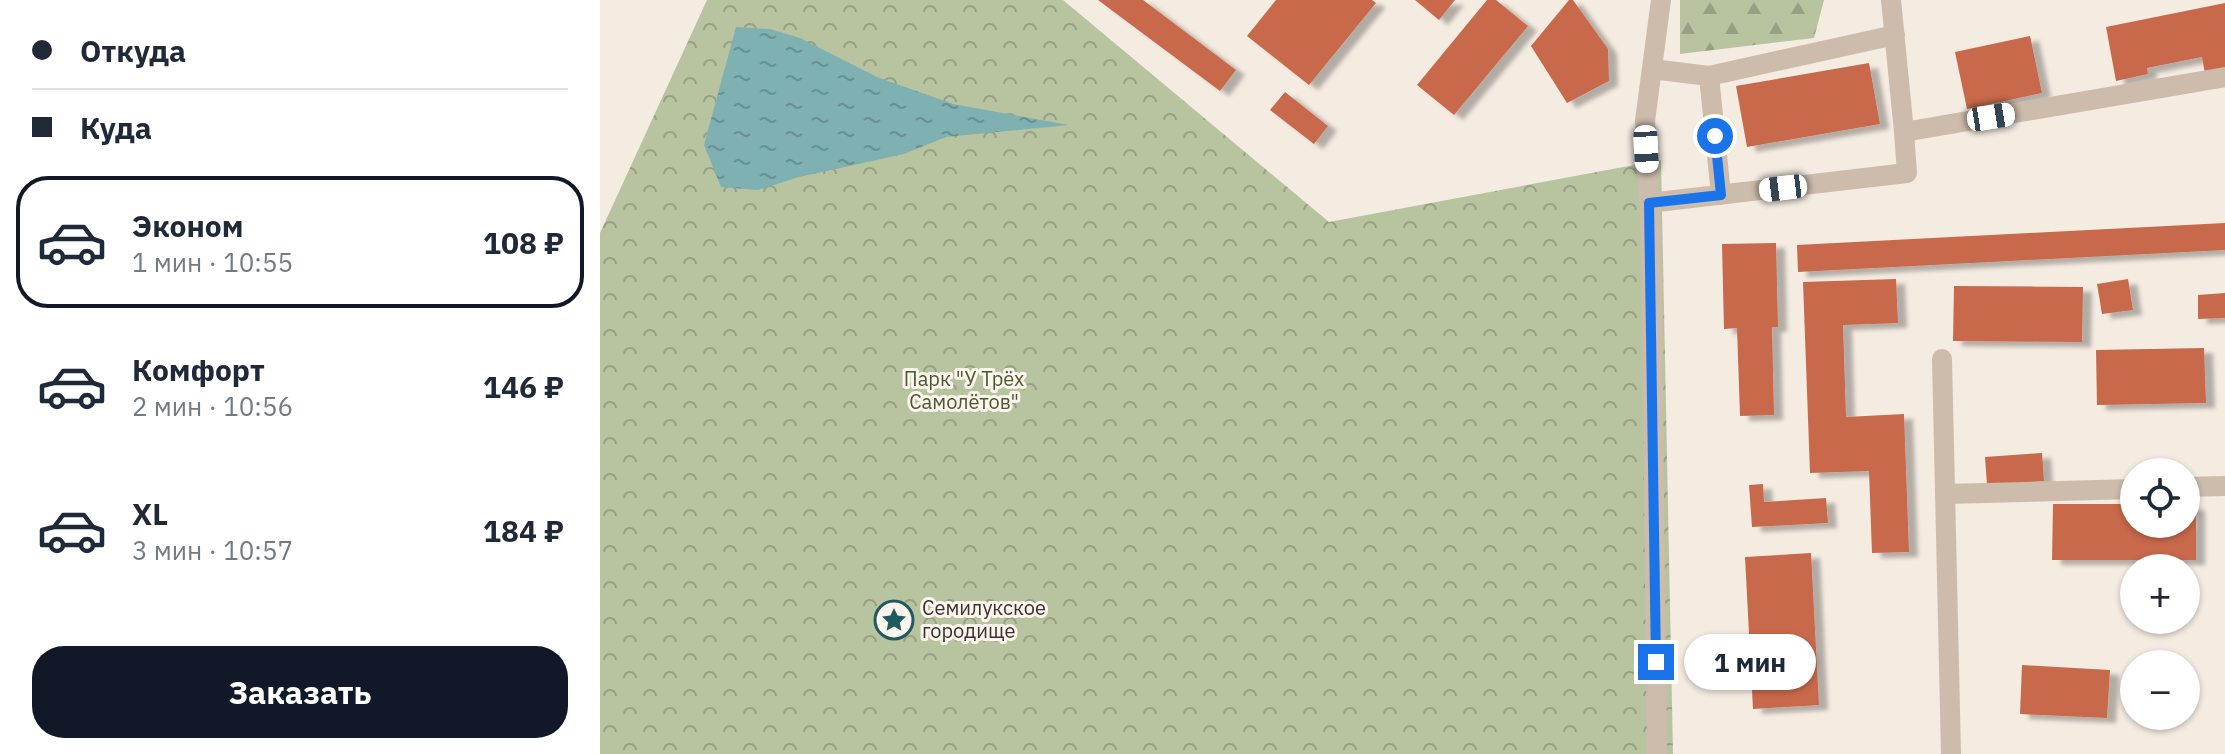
<!DOCTYPE html>
<html lang="ru">
<head>
<meta charset="utf-8">
<style>
  :root { --surface:#fff; --page:#f2f2f3; --text:#1f2937; --muted:#747a83; --line:#e0e1e3; --accent:#111827 }
  body { margin:0; font-family:"IBM Plex Sans",sans-serif; background:var(--page); color:var(--text); height:100vh; display:flex; flex-direction:column; font-size:30px; white-space:nowrap }
  * { box-sizing:border-box; margin:0 }
  p { font-size:26px; color:var(--muted) }
  .icon { flex:none; width:44px; height:44px; fill:none; stroke:currentColor; stroke-width:2; stroke-linecap:round; stroke-linejoin:round }
  .map { position:relative; flex:1; overflow:hidden }
  .side { display:flex; flex-direction:column; background:var(--surface); width:600px }
  .side>* { flex:none }
  .banner { display:grid; align-content:center; height:176px; padding:0 32px; background:var(--surface) }
  .controls { position:absolute; left:1520px; top:458px; display:grid; gap:16px }
  .controls a { display:grid; place-items:center; width:80px; height:80px; border-radius:50%; background:var(--surface); box-shadow:0 2px 6px #0004; font-size:40px }
  .end { position:absolute; width:36px; height:36px; margin:-18px; border:10px solid #1a73e8; background:#fff; box-shadow:0 0 0 4px #fff }
  .from { border-radius:50% }
  .bubble { position:absolute; height:56px; border-radius:28px; background:var(--surface); box-shadow:0 2px 6px #0004; font-size:26px; font-weight:800; line-height:56px; text-align:center }
  .car { position:absolute; width:24px; height:48px; margin:-24px -12px; border-radius:10px; box-shadow:0 0 6px 2px #0007; background:linear-gradient(#fff 24%,#345 0 40%,#fff 0 76%,#345 0 86%,#fff 0) }
  .banner b { display:flex; align-items:center; gap:28px; height:76px; font-size:30px }
  .banner b+b { border-top:2px solid var(--line) }
  .banner i { width:20px; height:20px; background:var(--text) }
  ul { padding:0; list-style:none }
  li { display:flex; align-items:center; gap:24px; height:132px; margin:0 16px 12px; padding:0 16px; border:4px solid transparent; border-radius:32px }
  li div { flex:1 }
  li b { display:block; font-size:30px }
  li em { font-style:normal; font-weight:800 }
  li.current { border-color:var(--accent) }
  li>.icon { width:72px; height:72px; stroke-width:1.5 }
  .cta { display:flex; gap:16px; margin-top:auto; padding:16px 32px }
  .cta a { flex:1; height:92px; border-radius:32px; background:var(--accent); color:#fff; font-size:32px; font-weight:800; line-height:92px; text-align:center }
  main { display:flex; flex:1; min-height:0 }
  .map>svg:first-child { display:block }
  .forest { fill:url(#forest-firs) }
  .park { fill:url(#park-crowns) }
  .water { fill:url(#water-ripples) }
  .building { fill:#c8694b; filter:url(#shadow) }
  .lines { fill:none; stroke-linecap:round; stroke-linejoin:round }
  .minor { stroke:#cdbbac; stroke-width:20 }
  .route { stroke:#1a73e8; stroke-width:10 }
  .labels { text-anchor:middle; stroke-width:6; stroke-linejoin:round; paint-order:stroke }
  .park-label { font-size:20px; fill:#4a5a2e; stroke:#fbf5ee }
  .poi-label { font-size:20px; fill:#3b302b; stroke:#fbf5ee; text-anchor:start }
</style>
</head>
<body>
<main>
<section class="side">
<div class="banner">
<b><i class="from"></i>Откуда</b>
<b><i></i>Куда</b>
</div>
<ul>
<li class="current"><svg class="icon" aria-label="car" viewBox="0 0 24 24"><path d="M5 17H2v-5l4-1 3-4h7l3 4 3 1v5h-3M9 17h6M6 11h13"/><circle cx="7" cy="17" r="2"/><circle cx="17" cy="17" r="2"/></svg><div><b>Эконом</b><p>1 мин · 10:55</p></div><em>108 ₽</em></li>
<li><svg class="icon" aria-label="car" viewBox="0 0 24 24"><path d="M5 17H2v-5l4-1 3-4h7l3 4 3 1v5h-3M9 17h6M6 11h13"/><circle cx="7" cy="17" r="2"/><circle cx="17" cy="17" r="2"/></svg><div><b>Комфорт</b><p>2 мин · 10:56</p></div><em>146 ₽</em></li>
<li><svg class="icon" aria-label="car" viewBox="0 0 24 24"><path d="M5 17H2v-5l4-1 3-4h7l3 4 3 1v5h-3M9 17h6M6 11h13"/><circle cx="7" cy="17" r="2"/><circle cx="17" cy="17" r="2"/></svg><div><b>XL</b><p>3 мин · 10:57</p></div><em>184 ₽</em></li>
</ul>
<div class="cta"><a>Заказать</a></div>
</section>
<div class="map">
<svg width="1625" height="754" viewBox="0 0 1625 754">
  <defs>
    <pattern id="forest-firs" width="22" height="20" patternUnits="userSpaceOnUse" patternTransform="scale(2)"><rect width="22" height="20" fill="#b8c4a0"/><path d="M5 1l3.5 6h-7zM16 11l3.5 6h-7z" fill="#97a083"/></pattern>
    <pattern id="park-crowns" width="20" height="18" patternUnits="userSpaceOnUse" patternTransform="scale(2)"><rect width="20" height="18" fill="#b8c4a0"/><path d="M2 6a3 3 0 1 1 6 0M12 15a3 3 0 1 1 6 0" fill="none" stroke="#97a083"/></pattern>
    <pattern id="water-ripples" width="26" height="14" patternUnits="userSpaceOnUse" patternTransform="scale(2)"><rect width="26" height="14" fill="#7fb0b2"/><path d="M2 4q2-2 4 0t4 0M15 11q2-2 4 0t4 0" fill="none" stroke="#699091"/></pattern>
    <filter id="shadow"><feDropShadow dx="9" dy="5" stdDeviation="2" flood-color="#0004"/></filter>
  </defs>
  <rect width="100%" height="100%" fill="#f4ebe1"/>
  <path class="forest" d="M 1080,0 L 1224,0 L 1214,38 L 1080,54 Z"/>
  <path class="park" d="M 107,0 L 463,0 L 729,222 L 1061,160 L 1073,754 L 0,754 L 0,233 Z"/>
  <path class="water" d="M 136,27 L 170,29 L 200,38 L 277,77 L 353,104 L 469,125 L 346,137 L 304,154 L 199,177 L 158,190 L 121,187 L 104,145 Z"/>
  <path class="building" d="M 498,0 L 543,0 L 636,70 L 620,91 Z
    M 676,0 L 772,0 L 776,3 L 709,85 L 647,36 Z
    M 815,0 L 855,0 L 839,20 Z
    M 887,0 L 896,0 L 928,26 L 854,115 L 817,85 Z
    M 969,0 L 973,0 L 1008,49 L 1009,81 L 967,103 L 931,46 Z
    M 1625,3 L 1625,76 L 1606,80 L 1602,57 L 1547,68 L 1548,74 L 1516,81 L 1506,27 Z
    M 1430,36 L 1442,93 L 1367,109 L 1355,52 Z
    M 1269,63 L 1280,124 L 1147,147 L 1136,86 Z
    M 685,92 L 728,126 L 714,144 L 670,110 Z
    M 1625,223 L 1625,250 L 1198,272 L 1197,245 Z
    M 1176,243 L 1178,327 L 1172,327 L 1174,415 L 1140,416 L 1137,328 L 1124,329 L 1122,244 Z
    M 1296,279 L 1298,323 L 1243,325 L 1246,417 L 1304,414 L 1309,552 L 1272,553 L 1269,471 L 1210,473 L 1203,282 Z
    M 1528,279 L 1533,310 L 1502,314 L 1497,284 Z
    M 1354,286 L 1483,287 L 1482,342 L 1353,341 Z
    M 1625,293 L 1625,318 L 1598,319 L 1598,295 Z
    M 1604,348 L 1606,403 L 1497,405 L 1496,350 Z
    M 1442,453 L 1444,481 L 1387,485 L 1385,457 Z
    M 1163,484 L 1164,502 L 1226,498 L 1228,523 L 1152,527 L 1149,485 Z
    M 1453,504 L 1534,504 L 1534,524 L 1586,524 L 1586,505 L 1596,505 L 1596,560 L 1452,560 Z
    M 1211,553 L 1219,705 L 1153,709 L 1145,557 Z
    M 1422,665 L 1510,670 L 1507,718 L 1420,714 Z"/>
  <g class="lines">
    <path class="minor" d="M 1291,0 L 1304,132 L 1625,77
      M 1052,69 L 1109,76 L 1121,195
      M 1109,76 L 1295,35
      M 1049,203 L 1307,173 L 1304,132
      M 1342,359 L 1351,754
      M 1586,487 L 1625,486
      M 1345,494 L 1534,489
      M 1057,754 L 1051,235 L 1045,121 L 1061,0"/>
  </g>
  <g class="lines">
    <path class="route" d="M 1056,662 L 1049,203 L 1121,195 L 1115,136"/>
  </g>
  <defs>
    <symbol id="sight-ring" viewBox="-11 -11 22 22"><circle r="9.5" fill="#fbf5ee" stroke="#1f5a5e" stroke-width="1.5"/><path d="M0-6L1.8-2.2L6-1.7L2.9 1.2L3.7 5.4L0 3.3L-3.7 5.4L-2.9 1.2L-6-1.7L-1.8-2.2Z" fill="#1f5a5e"/></symbol>
  </defs>
  <g fill-rule="evenodd">
    <use href="#sight-ring" x="272" y="598" width="44" height="44"/>
  </g>
  <g class="labels">
    <g class="park-label">
      <text x="364" y="386">Парк "У Трёх<tspan x="364" dy="23">Самолётов"</tspan></text>
    </g>
    <g class="poi-label">
      <text x="322" y="615">Семилукское<tspan x="322" dy="23">городище</tspan></text>
    </g>
  </g>
</svg>
<div class="controls">
<a><svg class="icon" aria-label="locate" viewBox="0 0 24 24"><circle cx="12" cy="12" r="6"/><path d="M12 2v4M12 18v4M2 12h4M18 12h4"/></svg></a>
<a>+</a>
<a>−</a>
</div>
<i class="end from" style="left:1115px;top:136px"></i>
<i class="end" style="left:1056px;top:662px"></i>
<div class="bubble" style="left:1084px;top:634px;width:132px">1 мин</div>
<i class="car" style="left:1391px;top:117px;rotate:81deg"></i>
<i class="car" style="left:1046px;top:149px;rotate:177deg"></i>
<i class="car" style="left:1183px;top:188px;rotate:263deg"></i>
</div>
</main>
</body>
</html>
